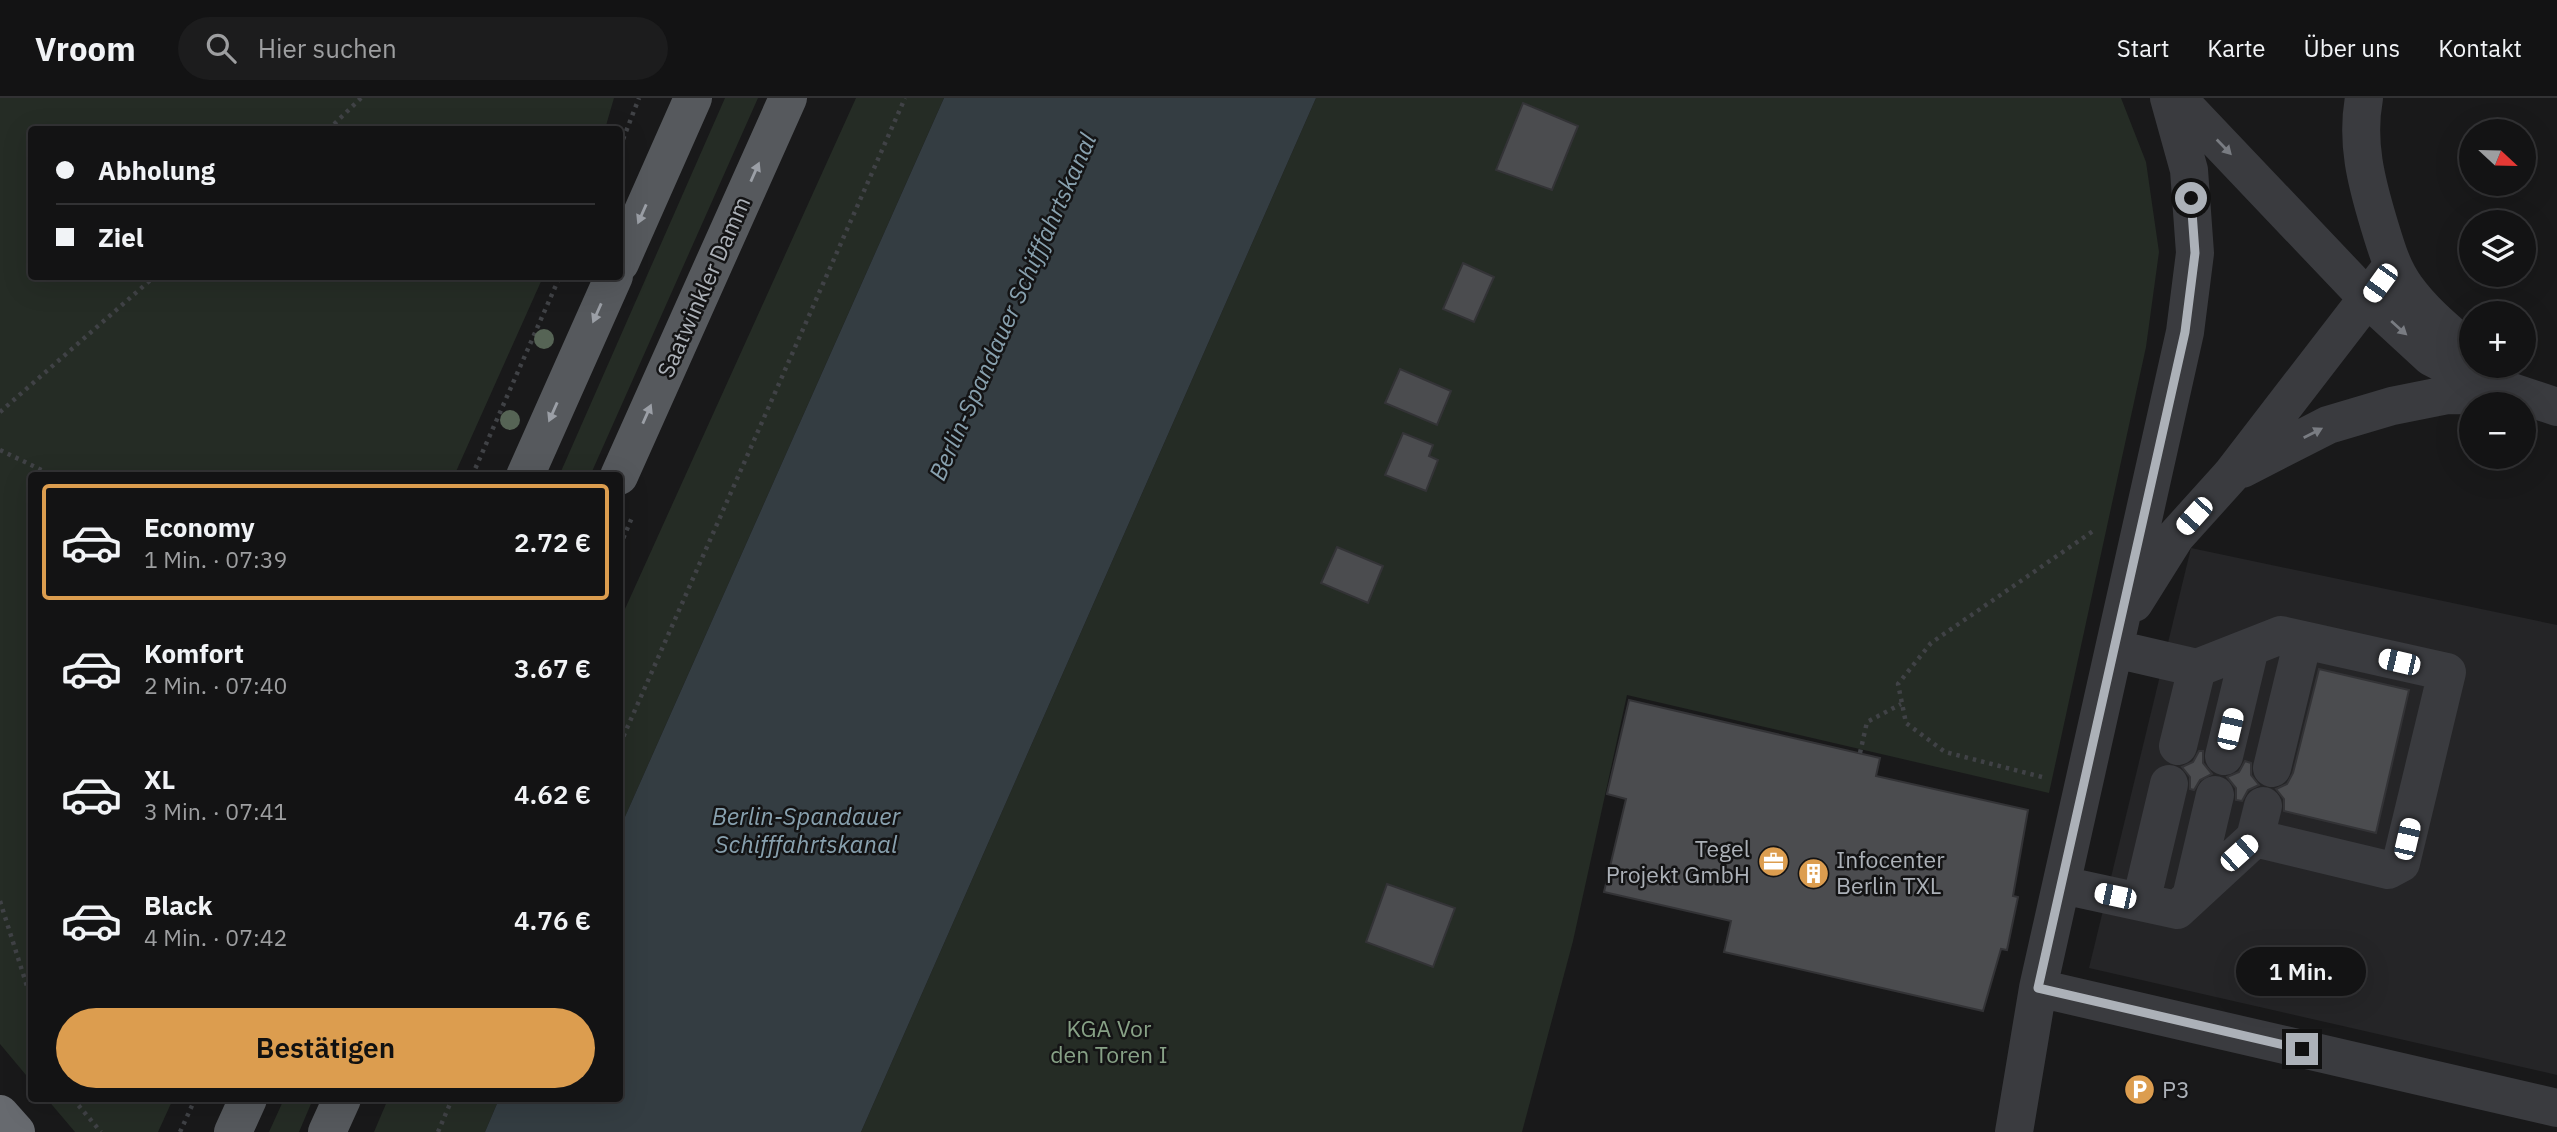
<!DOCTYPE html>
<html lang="de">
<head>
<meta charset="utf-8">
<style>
  :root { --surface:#131314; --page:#1c1c1d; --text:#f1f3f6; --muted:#9d9ea0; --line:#323234; --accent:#dc9d4f }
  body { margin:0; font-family:"IBM Plex Sans",sans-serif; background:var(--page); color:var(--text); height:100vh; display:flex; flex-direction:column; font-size:26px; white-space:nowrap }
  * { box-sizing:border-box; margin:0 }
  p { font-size:23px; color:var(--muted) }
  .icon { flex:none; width:38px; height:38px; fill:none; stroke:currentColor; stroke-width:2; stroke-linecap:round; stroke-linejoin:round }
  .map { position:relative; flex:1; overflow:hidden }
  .details { position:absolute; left:28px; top:374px; width:595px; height:630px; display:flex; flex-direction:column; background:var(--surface); border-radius:7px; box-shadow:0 7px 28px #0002,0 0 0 2px var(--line) }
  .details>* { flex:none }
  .banner { position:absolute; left:28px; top:28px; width:595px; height:154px; border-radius:7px; box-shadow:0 7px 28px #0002,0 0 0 2px var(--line); display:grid; align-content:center; height:154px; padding:0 28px; background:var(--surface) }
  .needle { width:46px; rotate:112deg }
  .buttons { position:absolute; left:2459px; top:21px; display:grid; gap:14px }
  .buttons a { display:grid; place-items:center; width:77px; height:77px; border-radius:50%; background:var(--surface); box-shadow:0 7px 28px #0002,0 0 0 2px var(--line); font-size:35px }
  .end { position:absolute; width:32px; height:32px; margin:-16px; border:9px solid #acb1b8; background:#111; box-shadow:0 0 0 4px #111 }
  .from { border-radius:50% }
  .bubble { position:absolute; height:49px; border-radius:24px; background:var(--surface); box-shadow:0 7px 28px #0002,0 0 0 2px var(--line); font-size:23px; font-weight:600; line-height:49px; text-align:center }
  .car { position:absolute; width:21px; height:42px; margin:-21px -10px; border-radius:9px; box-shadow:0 0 5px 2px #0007; background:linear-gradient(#fff 24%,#345 0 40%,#fff 0 76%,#345 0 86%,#fff 0) }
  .banner b { display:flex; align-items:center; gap:24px; height:66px; font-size:26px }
  .banner b+b { border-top:2px solid var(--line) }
  .banner i { width:18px; height:18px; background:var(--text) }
  ul { padding:12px 0 0; list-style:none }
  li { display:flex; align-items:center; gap:21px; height:116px; margin:0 14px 10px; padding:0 14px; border:4px solid transparent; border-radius:7px }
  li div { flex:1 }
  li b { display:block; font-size:26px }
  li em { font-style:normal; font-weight:600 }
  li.active { border-color:var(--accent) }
  li>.icon { width:63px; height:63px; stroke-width:1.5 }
  .cta { display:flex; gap:14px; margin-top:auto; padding:14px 28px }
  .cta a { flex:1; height:80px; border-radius:42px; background:var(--accent); color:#111; font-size:28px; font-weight:600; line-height:80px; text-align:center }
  header { display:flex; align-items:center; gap:42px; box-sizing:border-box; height:98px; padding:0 35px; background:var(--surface); border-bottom:2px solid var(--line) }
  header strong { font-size:33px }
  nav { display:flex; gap:38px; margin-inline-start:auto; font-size:24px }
  .search { width:490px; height:63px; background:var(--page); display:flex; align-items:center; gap:18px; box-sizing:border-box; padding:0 24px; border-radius:38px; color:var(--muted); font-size:26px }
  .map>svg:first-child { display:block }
  .built { fill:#252527 }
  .green { fill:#252c25 }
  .water { fill:#343d42 }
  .building { fill:#4b4c4f; stroke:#333336; stroke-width:2 }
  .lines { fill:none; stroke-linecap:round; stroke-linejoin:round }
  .path { stroke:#404246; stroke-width:4.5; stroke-dasharray:3.5 5; stroke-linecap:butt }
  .minor { stroke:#3a3b3f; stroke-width:38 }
  .major { stroke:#56595d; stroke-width:38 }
  .highway { stroke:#676a6f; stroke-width:38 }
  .tree { fill:#566455 }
  .oneway { fill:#797c82 }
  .oneway2 { fill:#9b9fa6 }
  .route { stroke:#acb1b8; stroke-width:9 }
  .labels { text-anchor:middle; stroke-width:5; stroke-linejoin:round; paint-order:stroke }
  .street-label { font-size:23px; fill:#acb1b8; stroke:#141415 }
  .poi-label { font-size:23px; fill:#acb1b8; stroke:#141415; text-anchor:start }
  .park-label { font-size:23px; fill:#87a186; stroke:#141415 }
  .water-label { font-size:24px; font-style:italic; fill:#88a1af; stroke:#141415 }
</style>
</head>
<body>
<header>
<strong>Vroom</strong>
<div class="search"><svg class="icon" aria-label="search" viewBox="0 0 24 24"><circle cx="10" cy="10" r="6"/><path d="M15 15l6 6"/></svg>Hier suchen</div>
<nav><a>Start</a><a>Karte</a><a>Über uns</a><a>Kontakt</a></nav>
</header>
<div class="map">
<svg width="2557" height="1034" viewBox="0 0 2557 1034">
  <rect width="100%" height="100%" fill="#19191a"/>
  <path class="built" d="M 2191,450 L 2557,527 L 2557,977 L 2089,870 Z"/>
  <path class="green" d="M 0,0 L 614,0 L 605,31 L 32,32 L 32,178 L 543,179 L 454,378 L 32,378 L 31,983 L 0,946 Z
    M 725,0 L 758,0 L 590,378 L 559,378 Z
    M 856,0 L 944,0 L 620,730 L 620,522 Z
    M 1316,0 L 2121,0 L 2146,64 L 2159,154 L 2146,249 L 2049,695 L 1627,597 L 1573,843 L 1522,1034 L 861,1034 Z
    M 47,1001 L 173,1001 L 158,1034 L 75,1034 Z
    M 284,1001 L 313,1001 L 299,1034 L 269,1034 Z
    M 388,1001 L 499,1001 L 485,1034 L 374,1034 Z"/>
  <path class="water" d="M 944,0 L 1316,0 L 861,1034 L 485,1034 L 499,1001 L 620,1001 L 620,730 Z"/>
  <path class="building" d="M 1523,5 L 1578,28 L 1552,92 L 1496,72 Z
    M 1463,165 L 1494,179 L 1474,224 L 1443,211 Z
    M 1400,271 L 1451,293 L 1437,327 L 1385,305 Z
    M 1403,335 L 1433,347 L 1429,358 L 1438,362 L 1426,393 L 1385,377 Z
    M 1337,449 L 1383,468 L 1368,505 L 1321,485 Z
    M 2319,571 L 2409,592 L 2376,735 L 2284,713 L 2284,701 L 2276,691 L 2287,686 L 2293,675 Z
    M 1629,602 L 1880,660 L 1876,678 L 2028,712 L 2013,798 L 2018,799 L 2007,852 L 2001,851 L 1983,913 L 1724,854 L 1731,823 L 1604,794 L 1626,701 L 1607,696 Z
    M 2199,653 L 2203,653 L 2203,665 L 2212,676 L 2200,682 L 2194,692 L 2190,691 L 2190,679 L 2182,669 L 2193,664 Z
    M 2245,663 L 2251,665 L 2251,677 L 2259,687 L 2248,692 L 2242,703 L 2236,702 L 2236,690 L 2227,679 L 2239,674 Z
    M 1387,786 L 1455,810 L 1433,869 L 1366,844 Z"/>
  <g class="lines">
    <path class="path" d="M 328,32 L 361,0
      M 620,49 L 639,0
      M 0,314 L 155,178
      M 0,352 L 54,378
      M 472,378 L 560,178
      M 620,448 L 633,417
      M 620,646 L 905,0
      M 1860,655 L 1867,624 L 1901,606
      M 2042,679 L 1945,654 L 1906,625 L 1898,586 L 1931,545 L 2096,431
      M 0,803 L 32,904
      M 73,1001 L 101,1034
      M 180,1034 L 195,1001
      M 438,1034 L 452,1001"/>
    <path class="minor" d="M 2177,0 L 2368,201 L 2431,259 L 2476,282 L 2557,309
      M 2364,0 C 2356,44 2366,83 2379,126 C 2386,149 2392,171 2406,190 C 2424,215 2448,234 2471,254
      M 2242,371 L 2328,327 L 2392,308 L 2447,297 L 2500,298
      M 2134,505 L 2176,438 L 2231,377 L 2392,168
      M 2178,648 L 2197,570
      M 2224,658 L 2250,550
      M 2272,670 L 2303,542
      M 2255,740 L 2263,708
      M 2062,787 L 2177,812 L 2255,740 L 2388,772 L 2401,765 L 2447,574 L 2281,537 L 2197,570 L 2115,551
      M 2191,799 L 2215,697
      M 2141,804 L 2169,686
      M 2038,890 L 2557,1010
      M 2014,1034 L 2038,890 L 2185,234 L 2195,155 L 2189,72 L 2169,0"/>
    <path class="major" d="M 620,165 L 693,0
      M 525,378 L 614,178
      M 619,378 L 788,0
      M 233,1034 L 248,1001
      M 327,1034 L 342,1001"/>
    <path class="highway" d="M 0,1016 L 16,1034"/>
  </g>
  <g class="tree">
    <circle cx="544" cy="241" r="10"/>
    <circle cx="510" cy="322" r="10"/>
  </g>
  <defs><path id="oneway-solid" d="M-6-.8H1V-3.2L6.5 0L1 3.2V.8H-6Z" transform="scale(1.75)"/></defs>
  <g class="oneway">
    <use href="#oneway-solid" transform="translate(2224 49) rotate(46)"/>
    <use href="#oneway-solid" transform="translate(2399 230) rotate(42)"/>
    <use href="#oneway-solid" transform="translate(2313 335) rotate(-27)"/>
  </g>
  <g class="oneway2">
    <use href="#oneway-solid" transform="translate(755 74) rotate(-66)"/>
    <use href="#oneway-solid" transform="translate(642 116) rotate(114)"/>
    <use href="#oneway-solid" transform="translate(597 215) rotate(114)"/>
    <use href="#oneway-solid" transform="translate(553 314) rotate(114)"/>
    <use href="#oneway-solid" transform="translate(647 316) rotate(-66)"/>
  </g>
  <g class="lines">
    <path class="route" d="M 2191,100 L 2195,155 L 2185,234 L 2038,890 L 2302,951"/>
  </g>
  <defs>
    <symbol id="office-disc" viewBox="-11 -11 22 22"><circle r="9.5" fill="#dc9d4f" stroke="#141415"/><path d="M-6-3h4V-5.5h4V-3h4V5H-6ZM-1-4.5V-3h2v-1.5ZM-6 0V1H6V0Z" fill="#fff"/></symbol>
    <symbol id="building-disc" viewBox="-11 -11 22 22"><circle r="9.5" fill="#dc9d4f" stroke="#141415"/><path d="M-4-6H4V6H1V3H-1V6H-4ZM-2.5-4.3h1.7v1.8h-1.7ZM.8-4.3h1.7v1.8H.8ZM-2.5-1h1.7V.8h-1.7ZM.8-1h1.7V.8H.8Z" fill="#fff"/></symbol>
    <symbol id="parking-disc" viewBox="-11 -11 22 22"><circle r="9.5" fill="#dc9d4f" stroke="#141415"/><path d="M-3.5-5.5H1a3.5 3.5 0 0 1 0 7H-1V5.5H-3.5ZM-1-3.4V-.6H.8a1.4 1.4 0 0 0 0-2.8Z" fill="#fff"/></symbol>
  </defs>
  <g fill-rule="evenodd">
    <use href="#office-disc" x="1756" y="746" width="35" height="35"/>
    <use href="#building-disc" x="1796" y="758" width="35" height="35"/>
    <use href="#parking-disc" x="2122" y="974" width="35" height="35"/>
  </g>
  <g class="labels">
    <g class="street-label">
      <text transform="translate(704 189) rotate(-66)" y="8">Saatwinkler Damm</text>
    </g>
    <g class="poi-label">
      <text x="1750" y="759" text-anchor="end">Tegel<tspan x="1750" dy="26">Projekt GmbH</tspan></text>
      <text x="1836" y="770">Infocenter<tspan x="1836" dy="26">Berlin TXL</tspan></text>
      <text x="2162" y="1000">P3</text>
    </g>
    <g class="park-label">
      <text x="1109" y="939">KGA Vor<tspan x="1109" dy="26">den Toren I</tspan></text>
    </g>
    <g class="water-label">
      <text transform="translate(1013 209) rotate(-66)" y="8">Berlin-Spandauer Schifffahrtskanal</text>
      <text x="806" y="727">Berlin-Spandauer<tspan x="806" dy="28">Schifffahrtskanal</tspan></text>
    </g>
  </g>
</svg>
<div class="buttons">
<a><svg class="needle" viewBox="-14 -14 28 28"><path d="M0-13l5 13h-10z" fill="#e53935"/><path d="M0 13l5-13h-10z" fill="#9d9ea0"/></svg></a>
<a><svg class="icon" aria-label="layers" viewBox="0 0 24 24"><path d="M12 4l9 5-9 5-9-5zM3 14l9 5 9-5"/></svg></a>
<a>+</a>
<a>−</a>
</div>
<i class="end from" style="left:2191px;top:100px"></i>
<i class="end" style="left:2302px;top:951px"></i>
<div class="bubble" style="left:2236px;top:849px;width:130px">1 Min.</div>
<i class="car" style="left:2380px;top:185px;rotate:216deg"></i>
<i class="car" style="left:2194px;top:418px;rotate:222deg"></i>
<i class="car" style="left:2399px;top:564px;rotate:283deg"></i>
<i class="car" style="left:2230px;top:631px;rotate:13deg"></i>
<i class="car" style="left:2407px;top:741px;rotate:13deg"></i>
<i class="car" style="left:2239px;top:755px;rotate:48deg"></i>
<i class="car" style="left:2115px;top:798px;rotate:282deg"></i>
<div class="banner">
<b><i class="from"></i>Abholung</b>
<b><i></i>Ziel</b>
</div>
<section class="details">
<ul>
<li class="active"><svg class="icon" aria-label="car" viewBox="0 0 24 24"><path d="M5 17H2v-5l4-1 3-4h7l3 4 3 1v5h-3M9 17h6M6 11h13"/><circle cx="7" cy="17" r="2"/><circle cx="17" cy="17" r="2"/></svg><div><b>Economy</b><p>1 Min. · 07:39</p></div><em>2.72 €</em></li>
<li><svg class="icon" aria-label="car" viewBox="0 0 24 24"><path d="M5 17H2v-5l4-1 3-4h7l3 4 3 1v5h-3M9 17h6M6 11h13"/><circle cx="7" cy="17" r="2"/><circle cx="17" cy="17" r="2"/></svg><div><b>Komfort</b><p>2 Min. · 07:40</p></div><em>3.67 €</em></li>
<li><svg class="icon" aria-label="car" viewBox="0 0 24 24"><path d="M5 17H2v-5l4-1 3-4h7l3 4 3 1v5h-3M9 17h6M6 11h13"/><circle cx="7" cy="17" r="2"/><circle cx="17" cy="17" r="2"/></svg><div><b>XL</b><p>3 Min. · 07:41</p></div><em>4.62 €</em></li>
<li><svg class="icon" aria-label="car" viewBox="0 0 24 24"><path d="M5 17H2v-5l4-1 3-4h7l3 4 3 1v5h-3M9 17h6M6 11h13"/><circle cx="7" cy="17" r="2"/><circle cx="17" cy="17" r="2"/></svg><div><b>Black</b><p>4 Min. · 07:42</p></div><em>4.76 €</em></li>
</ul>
<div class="cta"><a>Bestätigen</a></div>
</section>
</div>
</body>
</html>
